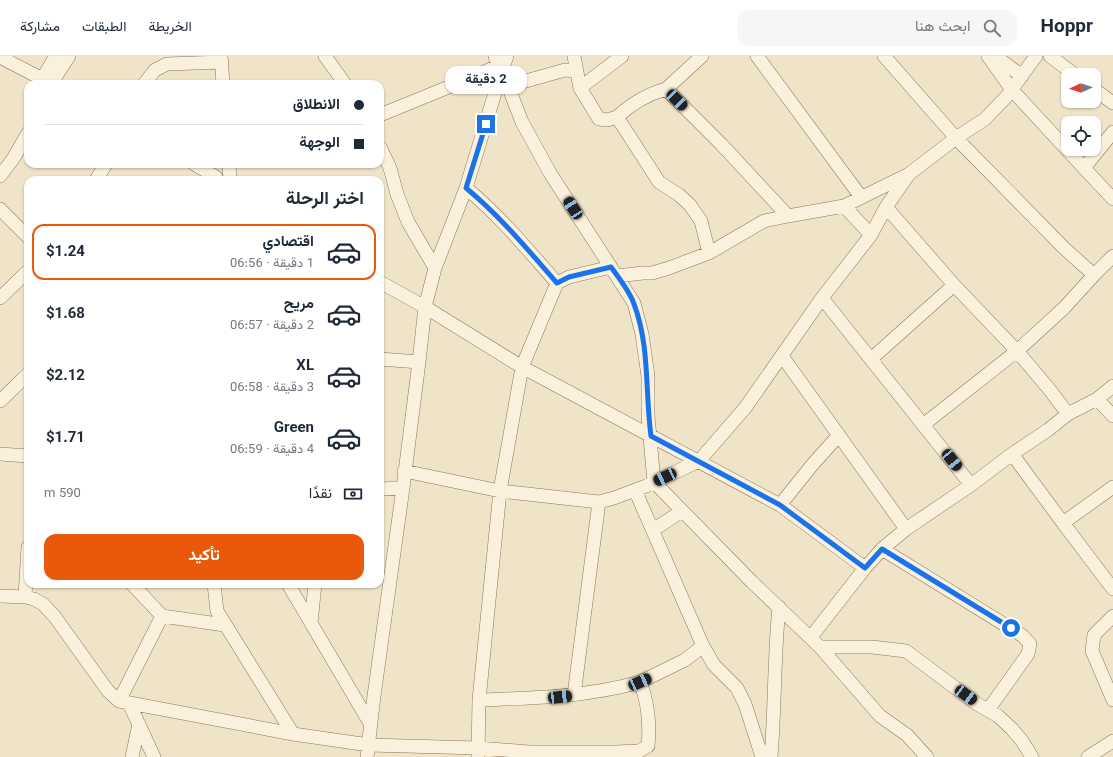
<!DOCTYPE html>
<html lang="ar">
<head>
<meta charset="utf-8">
<style>
  :root { --surface:#fff; --page:#f6f6f7; --text:#1f2937; --muted:#747a83; --line:#e0e1e3; --accent:#ea580c }
  body { margin:0; font-family:Georgia,Vazirmatn,serif; background:var(--page); color:var(--text); direction:rtl; height:100vh; display:flex; flex-direction:column; font-size:15px; white-space:nowrap }
  * { box-sizing:border-box; margin:0 }
  p { font-size:13px; color:var(--muted) }
  .icon { flex:none; width:22px; height:22px; fill:none; stroke:currentColor; stroke-width:2; stroke-linecap:round; stroke-linejoin:round }
  .map { position:relative; flex:1; overflow:hidden; direction:ltr }
  .panel { position:absolute; left:24px; top:120px; width:360px; height:412px; display:flex; flex-direction:column; background:var(--surface); border-radius:12px; box-shadow:0 1px 3px #0004; direction:rtl }
  .panel>* { flex:none }
  .hud { position:absolute; left:24px; top:24px; width:360px; height:88px; border-radius:12px; box-shadow:0 1px 3px #0004; direction:rtl; display:grid; align-content:center; height:88px; padding:0 20px; background:var(--surface) }
  .needle { width:26px; rotate:267deg }
  .fabs { position:absolute; left:1061px; top:12px; display:grid; gap:8px }
  .fabs a { display:grid; place-items:center; width:40px; height:40px; border-radius:8px; background:var(--surface); box-shadow:0 1px 3px #0004; font-size:20px }
  .end { position:absolute; width:18px; height:18px; margin:-9px; border:5px solid #1a73e8; background:#fff; box-shadow:0 0 0 2px #fff }
  .from { border-radius:50% }
  .bubble { position:absolute; height:28px; border-radius:12px; background:var(--surface); box-shadow:0 1px 3px #0004; font-size:13px; font-weight:700; line-height:28px; text-align:center; direction:rtl }
  .car { position:absolute; width:12px; height:24px; margin:-12px -6px; border-radius:5px; box-shadow:0 0 3px 1px #0007; background:linear-gradient(#222 24%,#8ab4d8 0 40%,#222 0 76%,#8ab4d8 0 86%,#222 0) }
  .hud b { display:flex; align-items:center; gap:14px; height:38px; font-size:15px }
  .hud b+b { border-top:1px solid var(--line) }
  .hud i { width:10px; height:10px; background:var(--text) }
  ul { padding:0; list-style:none }
  li { display:flex; align-items:center; gap:12px; height:56px; margin:0 8px 6px; padding:0 12px; border:2px solid transparent; border-radius:12px }
  li div { flex:1 }
  li b { display:block; font-size:15px }
  li em { font-style:normal; font-weight:700 }
  li.selected { border-color:var(--accent) }
  li>.icon { width:36px; height:36px; stroke-width:1.5 }
  h2 { padding:0 20px; font-size:18px; line-height:48px }
  .pay { display:flex; align-items:center; gap:10px; height:44px; padding:0 20px; font-size:15px }
  .pay p { margin-inline-start:auto }
  .cta { display:flex; gap:8px; margin-top:auto; padding:8px 20px }
  .cta a { flex:1; height:46px; border-radius:12px; background:var(--accent); color:#fff; font-size:16px; font-weight:700; line-height:46px; text-align:center }
  header { display:flex; align-items:center; gap:24px; box-sizing:border-box; height:56px; padding:0 20px; background:var(--surface); border-bottom:1px solid var(--line) }
  header strong { font-size:19px }
  nav { display:flex; gap:22px; margin-inline-start:auto; font-size:14px }
  .search { width:280px; height:36px; background:var(--page); display:flex; align-items:center; gap:10px; box-sizing:border-box; padding:0 14px; border-radius:12px; color:var(--muted); font-size:15px }
  .map>svg:first-child { display:block }
  .lines { fill:none; stroke-linecap:round; stroke-linejoin:round }
  .minor-casing { stroke:#8d765c; stroke-width:14 }
  .minor { stroke:#faf1dc; stroke-width:13 }
  .route { stroke:#1a73e8; stroke-width:5 }
</style>
</head>
<body>
<header>
<strong>Hoppr</strong>
<div class="search"><svg class="icon" aria-label="search" viewBox="0 0 24 24"><circle cx="10" cy="10" r="6"/><path d="M15 15l6 6"/></svg>ابحث هنا</div>
<nav><a>الخريطة</a><a>الطبقات</a><a>مشاركة</a></nav>
</header>
<div class="map">
<svg width="1113" height="701" viewBox="0 0 1113 701">
  <rect width="100%" height="100%" fill="#f0e4c8"/>
  <g class="lines">
    <defs>
      <path id="minor" d="M 221,0 L 223,28
        M 325,0 L 345,28
        M 495,0 L 501,17 L 508,30 L 522,66 L 550,117 L 634,247 L 642,278 L 648,320 L 648,360 L 654,426 L 752,526 L 820,591 L 880,660 L 907,679 L 927,701
        M 574,0 L 580,32 L 622,0
        M 702,0 L 666,33 L 722,89 L 788,160 L 844,150 L 909,118
        M 757,0 L 861,141
        M 884,0 L 956,82 L 1064,192 L 1094,219
        M 988,0 L 1012,34 L 1084,112 L 1113,76
        M 995,0 L 1022,20
        M 1050,0 L 1075,19
        M 0,1 L 52,28
        M 42,23 L 56,0
        M 51,28 L 69,0
        M 144,28 L 155,14 L 167,8 L 222,6
        M 508,30 L 565,14 L 576,15
        M 580,32 L 599,63 L 607,64 L 617,61 L 659,126 L 679,139 L 690,149 L 701,165 L 709,197
        M 1094,33 L 1113,47
        M 380,59 L 461,26 L 498,10
        M 617,61 C 630,49 648,38 666,33
        M 380,91 L 390,112 L 397,138 L 408,166 L 435,212
        M 194,108 L 216,121
        M 229,108 L 230,124
        M 1084,112 L 1113,143
        M 0,120 L 13,103 L 28,77
        M 96,124 L 106,108
        M 466,132 C 500,160 528,194 557,227
        M 844,150 L 871,179
        M 886,151 L 954,229 L 1017,295 L 923,369
        M 0,153 L 28,181
        M 617,220 L 643,217 L 652,217 L 669,212 L 709,197 L 764,165 L 788,160
        M 380,226 L 425,251 L 522,311 L 780,449 L 865,512 L 882,493 L 906,473 L 971,429 L 1012,398 L 1063,467
        M 0,242 L 28,215
        M 822,242 L 971,429
        M 782,300 L 906,473
        M 380,303 L 419,306
        M 871,303 L 954,229
        M 1113,330 L 1097,343 L 1113,360
        M 0,345 L 28,318
        M 1068,358 L 1049,333 L 1017,295 L 1064,252 L 1094,219 L 1113,200
        M 0,398 L 28,400
        M 1012,398 L 1048,374 L 1068,358 L 1097,343
        M 404,415 L 500,435 L 599,446 L 614,442 L 646,430 L 699,405 L 745,352 L 822,242 L 871,179 L 886,151 L 909,118 L 956,82 L 985,63 L 1007,40 L 1036,0
        M 1113,431 L 1063,467 L 1113,533
        M 380,433 L 403,432
        M 635,434 L 703,590 L 714,609 L 737,632 L 745,648 L 762,701
        M 780,449 L 813,408 L 839,379
        M 653,474 L 682,455
        M 28,491 L 25,541 L 34,543 L 43,548 L 55,561 L 108,635 L 119,645 L 293,678 L 369,689 L 478,692 L 529,696 L 616,696 L 639,695 L 648,690 C 650,669 648,646 640,626 L 685,604 L 703,590
        M 882,493 L 1023,580 L 1030,588 L 1028,598 L 988,654
        M 132,528 L 162,560 L 225,569
        M 214,528 L 217,555 L 293,678
        M 288,528 L 371,669
        M 0,540 L 25,541
        M 1113,560 L 1094,579 L 1092,595 L 1113,644
        M 311,567 L 315,528
        M 811,581 L 865,512
        M 820,591 L 872,591 L 906,595 L 977,648 L 998,660 L 1012,673 L 1022,685 L 1032,701
        M 574,639 L 599,446
        M 479,644 C 534,642 586,641 640,626
        M 119,645 L 162,560
        M 129,647 L 154,701
        M 478,700 L 479,644 L 500,435 L 522,311 L 557,227 L 569,221 L 611,211
        M 132,701 L 139,668
        M 367,701 L 374,640 L 403,432 L 419,306 L 425,251 L 435,212 L 466,132 L 501,17 L 507,0
        M 771,701 C 775,651 774,601 779,551
        M 1088,701 L 1113,685"/>
    </defs>
    <use href="#minor" class="minor-casing"/>
    <use href="#minor" class="minor"/>
  </g>
  <g class="lines">
    <path class="route" d="M 486,68 L 466,132 C 500,160 528,194 557,227 L 569,221 L 611,211 C 619,222 630,236 634,248 C 650,290 645,336 651,380 L 780,449 L 865,512 L 882,493 L 1011,572"/>
  </g>
</svg>
<div class="fabs">
<a><svg class="needle" viewBox="-14 -14 28 28"><path d="M0-13l5 13h-10z" fill="#e53935"/><path d="M0 13l5-13h-10z" fill="#747a83"/></svg></a>
<a><svg class="icon" aria-label="locate" viewBox="0 0 24 24"><circle cx="12" cy="12" r="6"/><path d="M12 2v4M12 18v4M2 12h4M18 12h4"/></svg></a>
</div>
<i class="end from" style="left:1011px;top:572px"></i>
<i class="end" style="left:486px;top:68px"></i>
<div class="bubble" style="left:445px;top:10px;width:82px">2 دقيقة</div>
<i class="car" style="left:677px;top:44px;rotate:135deg"></i>
<i class="car" style="left:573px;top:152px;rotate:327deg"></i>
<i class="car" style="left:952px;top:404px;rotate:141deg"></i>
<i class="car" style="left:665px;top:421px;rotate:245deg"></i>
<i class="car" style="left:640px;top:626px;rotate:66deg"></i>
<i class="car" style="left:966px;top:639px;rotate:126deg"></i>
<i class="car" style="left:560px;top:641px;rotate:84deg"></i>
<div class="hud">
<b><i class="from"></i>الانطلاق</b>
<b><i></i>الوجهة</b>
</div>
<section class="panel">
<h2>اختر الرحلة</h2>
<ul>
<li class="selected"><svg class="icon" aria-label="car" viewBox="0 0 24 24"><path d="M5 17H2v-5l4-1 3-4h7l3 4 3 1v5h-3M9 17h6M6 11h13"/><circle cx="7" cy="17" r="2"/><circle cx="17" cy="17" r="2"/></svg><div><b>اقتصادي</b><p>1 دقيقة · 06:56</p></div><em>$1.24</em></li>
<li><svg class="icon" aria-label="car" viewBox="0 0 24 24"><path d="M5 17H2v-5l4-1 3-4h7l3 4 3 1v5h-3M9 17h6M6 11h13"/><circle cx="7" cy="17" r="2"/><circle cx="17" cy="17" r="2"/></svg><div><b>مريح</b><p>2 دقيقة · 06:57</p></div><em>$1.68</em></li>
<li><svg class="icon" aria-label="car" viewBox="0 0 24 24"><path d="M5 17H2v-5l4-1 3-4h7l3 4 3 1v5h-3M9 17h6M6 11h13"/><circle cx="7" cy="17" r="2"/><circle cx="17" cy="17" r="2"/></svg><div><b>XL</b><p>3 دقيقة · 06:58</p></div><em>$2.12</em></li>
<li><svg class="icon" aria-label="car" viewBox="0 0 24 24"><path d="M5 17H2v-5l4-1 3-4h7l3 4 3 1v5h-3M9 17h6M6 11h13"/><circle cx="7" cy="17" r="2"/><circle cx="17" cy="17" r="2"/></svg><div><b>Green</b><p>4 دقيقة · 06:59</p></div><em>$1.71</em></li>
</ul>
<div class="pay"><svg class="icon" aria-label="cash" viewBox="0 0 24 24"><path d="M3 7h18v10H3z"/><circle cx="12" cy="12" r="2"/></svg>نقدًا<p>590 m</p></div>
<div class="cta"><a>تأكيد</a></div>
</section>
</div>
</body>
</html>
